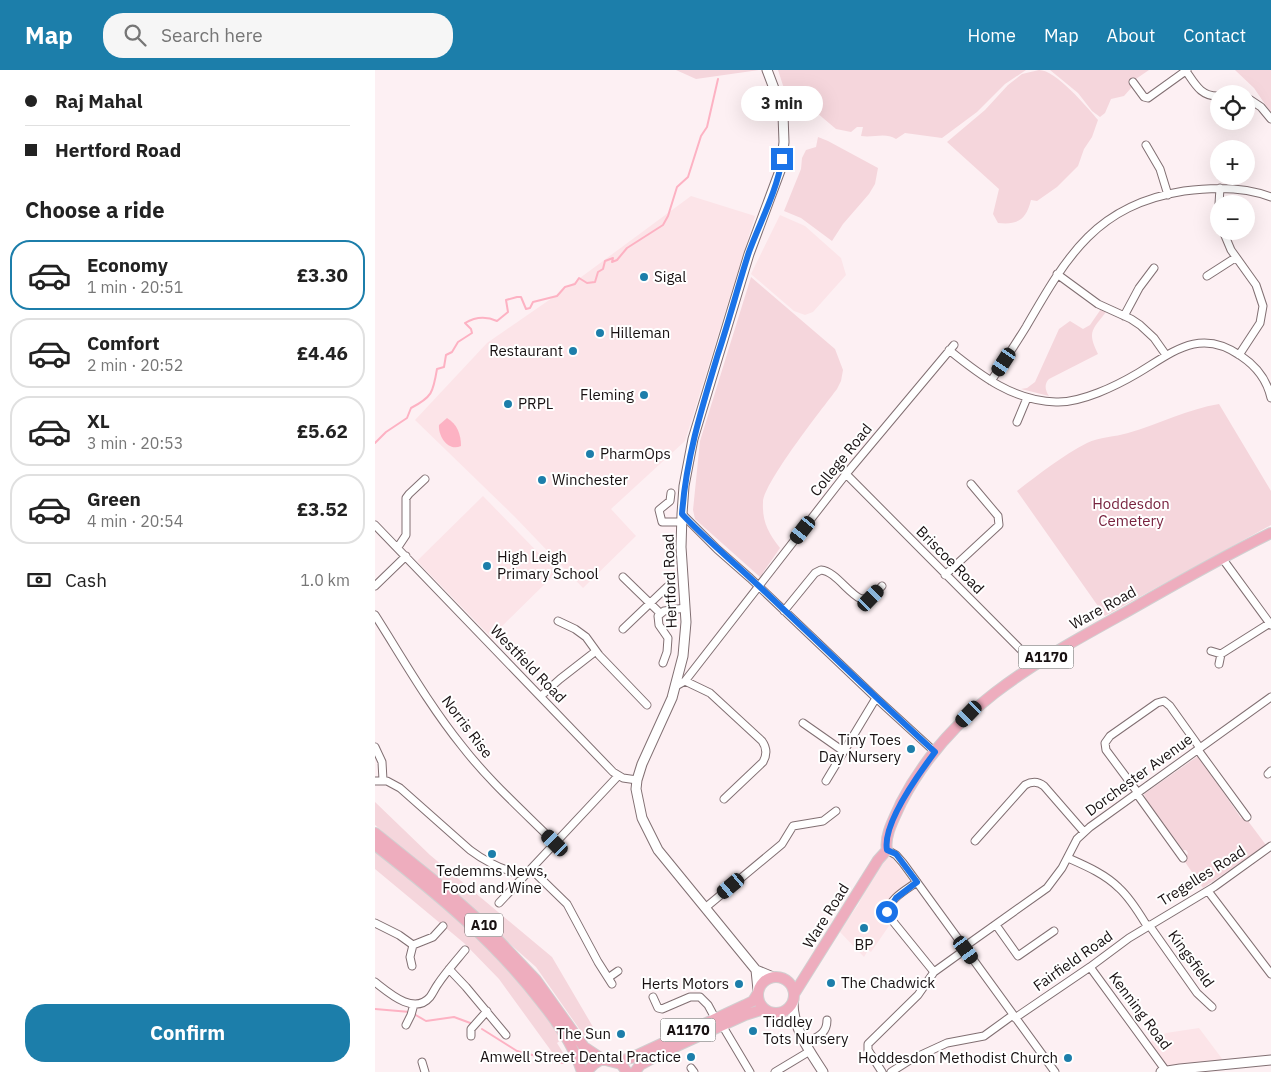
<!DOCTYPE html>
<html lang="en">
<head>
<meta charset="utf-8">
<style>
  :root { --surface:#fff; --page:#f6f6f6; --text:#222; --muted:#767676; --line:#e0e0e0; --accent:#1c7eaa }
  body { margin:0; font-family:"IBM Plex Sans",sans-serif; background:var(--page); color:var(--text); height:100vh; display:flex; flex-direction:column; font-size:19px; white-space:nowrap }
  * { box-sizing:border-box; margin:0 }
  p { font-size:16px; color:var(--muted) }
  .icon { flex:none; width:28px; height:28px; fill:none; stroke:currentColor; stroke-width:2; stroke-linecap:round; stroke-linejoin:round }
  .map { position:relative; flex:1; overflow:hidden }
  .details { display:flex; flex-direction:column; background:var(--surface); width:375px }
  .details>* { flex:none }
  .top-card { display:grid; align-content:center; height:110px; padding:0 25px; background:var(--surface) }
  .tools { position:absolute; left:835px; top:15px; display:grid; gap:10px }
  .tools a { display:grid; place-items:center; width:45px; height:45px; border-radius:50%; background:var(--surface); box-shadow:0 5px 20px #0002; font-size:25px }
  .end { position:absolute; width:22px; height:22px; margin:-11px; border:6px solid #1a73e8; background:#fff; box-shadow:0 0 0 2px #fff }
  .from { border-radius:50% }
  .bubble { position:absolute; height:35px; border-radius:18px; background:var(--surface); box-shadow:0 5px 20px #0002; font-size:16px; font-weight:800; line-height:35px; text-align:center }
  .car { position:absolute; width:15px; height:30px; margin:-15px -8px; border-radius:6px; box-shadow:0 0 4px 1px #0007; background:linear-gradient(#222 24%,#8ab4d8 0 40%,#222 0 76%,#8ab4d8 0 86%,#222 0) }
  .top-card b { display:flex; align-items:center; gap:18px; height:48px; font-size:19px }
  .top-card b+b { border-top:1px solid var(--line) }
  .top-card i { width:12px; height:12px; background:var(--text) }
  ul { padding:0; list-style:none }
  li { display:flex; align-items:center; gap:15px; height:70px; margin:0 10px 8px; padding:0 15px; border:2px solid var(--line); border-radius:20px }
  li div { flex:1 }
  li b { display:block; font-size:19px }
  li em { font-style:normal; font-weight:800 }
  li.on { border-color:var(--accent) }
  li>.icon { width:45px; height:45px; stroke-width:1.5 }
  h2 { padding:0 25px; font-size:22px; line-height:60px }
  .pay { display:flex; align-items:center; gap:12px; height:55px; padding:0 25px; font-size:19px }
  .pay p { margin-inline-start:auto }
  .button { display:flex; gap:10px; margin-top:auto; padding:10px 25px }
  .button a { flex:1; height:58px; border-radius:20px; background:var(--accent); color:#fff; font-size:20px; font-weight:800; line-height:58px; text-align:center }
  header { display:flex; align-items:center; gap:30px; box-sizing:border-box; height:70px; padding:0 25px; background:var(--accent); color:#fff }
  header strong { font-size:24px }
  nav { display:flex; gap:28px; margin-inline-start:auto; font-size:18px }
  .search { width:350px; height:45px; background:var(--page); display:flex; align-items:center; gap:12px; box-sizing:border-box; padding:0 18px; border-radius:20px; color:var(--muted); font-size:19px }
  main { display:flex; flex:1; min-height:0 }
  .map>svg:first-child { display:block }
  .built { fill:#fce4e8 }
  .green { fill:#f5d6dc }
  .water { fill:#fdb2c3 }
  .lines { fill:none; stroke-linecap:round; stroke-linejoin:round }
  .stream { stroke:#fdb2c3; stroke-width:2 }
  .minor-casing { stroke:#816f72; stroke-width:9 }
  .tertiary-casing { stroke:#816f72; stroke-width:11 }
  .secondary-casing { stroke:#816f72; stroke-width:11 }
  .primary-casing { stroke:#d1cfd0; stroke-width:12 }
  .minor { stroke:#fff; stroke-width:7 }
  .tertiary { stroke:#fff; stroke-width:9 }
  .secondary { stroke:#fff; stroke-width:9 }
  .primary { stroke:#eeadbe; stroke-width:10 }
  .route { stroke:#1a73e8; stroke-width:6 }
  .poi-dot { fill:#1c7eaa; stroke:#fff; stroke-width:2 }
  .labels { text-anchor:middle; stroke-width:4; stroke-linejoin:round; paint-order:stroke }
  .shield { fill:#fff; stroke:#5d5859; stroke-width:1 }
  .shield-label { font-size:14px; font-weight:bold; fill:#181112 }
  .poi-label { font-size:15px; fill:#181112; stroke:#fff; text-anchor:start }
  .street-label { font-size:15px; fill:#181112; stroke:#fff }
  .park-label { font-size:15px; fill:#78233f; stroke:#fff }
</style>
</head>
<body>
<header>
<strong>Map</strong>
<div class="search"><svg class="icon" aria-label="search" viewBox="0 0 24 24"><circle cx="10" cy="10" r="6"/><path d="M15 15l6 6"/></svg>Search here</div>
<nav><a>Home</a><a>Map</a><a>About</a><a>Contact</a></nav>
</header>
<main>
<section class="details">
<div class="top-card">
<b><i class="from"></i>Raj Mahal</b>
<b><i></i>Hertford Road</b>
</div>
<h2>Choose a ride</h2>
<ul>
<li class="on"><svg class="icon" aria-label="car" viewBox="0 0 24 24"><path d="M5 17H2v-5l4-1 3-4h7l3 4 3 1v5h-3M9 17h6M6 11h13"/><circle cx="7" cy="17" r="2"/><circle cx="17" cy="17" r="2"/></svg><div><b>Economy</b><p>1 min · 20:51</p></div><em>£3.30</em></li>
<li><svg class="icon" aria-label="car" viewBox="0 0 24 24"><path d="M5 17H2v-5l4-1 3-4h7l3 4 3 1v5h-3M9 17h6M6 11h13"/><circle cx="7" cy="17" r="2"/><circle cx="17" cy="17" r="2"/></svg><div><b>Comfort</b><p>2 min · 20:52</p></div><em>£4.46</em></li>
<li><svg class="icon" aria-label="car" viewBox="0 0 24 24"><path d="M5 17H2v-5l4-1 3-4h7l3 4 3 1v5h-3M9 17h6M6 11h13"/><circle cx="7" cy="17" r="2"/><circle cx="17" cy="17" r="2"/></svg><div><b>XL</b><p>3 min · 20:53</p></div><em>£5.62</em></li>
<li><svg class="icon" aria-label="car" viewBox="0 0 24 24"><path d="M5 17H2v-5l4-1 3-4h7l3 4 3 1v5h-3M9 17h6M6 11h13"/><circle cx="7" cy="17" r="2"/><circle cx="17" cy="17" r="2"/></svg><div><b>Green</b><p>4 min · 20:54</p></div><em>£3.52</em></li>
</ul>
<div class="pay"><svg class="icon" aria-label="cash" viewBox="0 0 24 24"><path d="M3 7h18v10H3z"/><circle cx="12" cy="12" r="2"/></svg>Cash<p>1.0 km</p></div>
<div class="button"><a>Confirm</a></div>
</section>
<div class="map">
<svg width="896" height="1002" viewBox="0 0 896 1002">
  <rect width="100%" height="100%" fill="#fdf0f3"/>
  <path class="built" d="M 316,126 L 380,146 L 310,371 L 236,439 L 261,466 L 208,518 L 139,446 L 40,350 L 112,273 L 190,219 Z
    M 405,145 L 430,156 L 466,188 L 471,205 L 438,242 L 430,245 L 419,241 L 376,204 Z
    M 108,426 L 182,502 L 116,567 L 42,491 Z
    M 511,787 L 517,788 L 537,814 L 515,833 L 516,853 L 496,882 L 493,880 L 489,887 L 464,861 L 483,835 L 504,793 Z
    M 824,958 L 851,994 L 791,1001 L 772,974 L 791,963 Z"/>
  <path class="green" d="M 301,0 L 384,0 L 321,9 Z
    M 403,0 L 651,0 L 630,14 L 602,42 L 567,68 L 530,63 L 521,69 C 510,62 499,68 486,66 L 488,57 L 482,57 L 476,62 L 461,59 L 435,37 L 415,37 Z
    M 664,0 C 681,0 712,37 723,50 L 717,67 L 709,79 L 703,96 L 682,117 L 662,131 L 656,130 C 651,150 643,155 623,153 L 618,144 L 624,119 L 572,72 L 610,40 L 633,15 L 647,4 Z
    M 675,0 L 774,0 L 755,13 L 757,17 L 749,26 L 736,29 L 730,43 L 725,47 L 717,41 L 703,23 Z
    M 860,0 L 896,0 L 896,43 L 879,18 Z
    M 443,67 L 453,71 L 503,98 L 500,114 L 494,124 L 468,154 L 457,171 L 426,148 L 409,141 L 426,99 L 427,88 L 431,80 L 441,77 Z
    M 376,207 L 460,279 L 468,300 L 466,311 L 462,319 C 447,339 389,412 388,432 C 387,451 393,463 405,478 L 385,507 L 320,449 L 318,440 L 325,371 Z
    M 726,239 L 731,242 C 717,260 712,262 723,284 L 674,309 C 669,314 670,320 674,326 L 646,319 L 652,318 L 660,312 L 684,259 L 695,251 L 708,259 L 715,255 Z
    M 844,334 L 896,421 L 896,455 L 730,546 L 642,421 C 664,404 687,386 712,373 C 724,367 740,367 753,363 C 784,354 813,339 844,334 Z
    M 823,686 L 866,748 L 870,747 L 891,775 L 828,818 L 810,792 L 812,790 L 811,787 L 813,783 L 811,780 L 808,780 L 772,731 L 769,724 Z
    M 0,732 L 55,785 L 177,887 L 221,962 L 210,967 L 161,897 L 0,755 Z
    M 0,780 L 107,871 L 163,935 L 187,969 L 182,973 L 192,989 L 182,989 L 124,909 L 89,873 L 0,799 Z"/>
  <path class="water" d="M 72,348 C 82,354 86,364 86,376 C 73,382 63,366 64,355 Z"/>
  <g class="lines">
    <path class="stream" d="M 0,373 L 11,362 L 32,348 L 36,338 C 57,327 58,323 62,299 L 69,297 L 71,285 L 77,282 L 83,272 L 97,263 L 96,259 L 90,253 C 100,247 111,246 122,251 L 133,242 L 131,230 L 142,227 L 146,227 L 151,239 L 155,238 L 158,232 L 182,226 L 190,217 L 200,214 L 204,208 L 212,213 L 220,212 L 223,202 L 228,199 L 230,191 L 238,188 L 237,192 L 242,190 L 252,178 L 288,155 L 293,146 L 302,117 L 313,107 L 326,66 L 332,57 L 343,9
      M 0,939 L 35,942
      M 39,944 L 51,951 L 79,947 L 98,954
      M 107,959 L 142,981 L 188,993"/>
    <defs>
      <path id="minor" d="M 811,1 C 820,14 826,27 844,26
        M 758,12 L 769,27 L 773,28 L 812,0
        M 871,27 L 886,37 L 896,49
        M 771,75 L 785,99 L 793,125
        M 844,134 L 845,118
        M 848,161 L 856,180 L 881,215 L 888,236 L 885,253 L 864,285
        M 682,204 L 723,234 L 756,249 L 765,255 L 779,268 L 791,285
        M 832,206 L 860,188
        M 749,246 L 764,218 L 779,198
        M 574,280 C 606,306 639,331 681,332 C 706,333 741,316 763,303 C 798,282 825,257 866,286 C 881,296 892,310 896,328
        M 616,311 C 628,293 640,275 651,257 C 692,186 721,135 809,121 C 838,117 868,116 896,127
        M 642,352 L 652,328
        M 471,404 L 660,594
        M 296,423 L 295,431 L 284,440 L 287,452 L 307,452
        M 307,444 L 342,479 L 375,508 L 501,628 L 560,682
        M 0,455 L 238,702 L 248,708 L 262,710
        M 23,477 L 31,465 L 31,428 L 34,424 L 50,409
        M 847,488 L 896,555
        M 570,505 L 624,455 L 623,446 L 596,414
        M 248,507 L 285,543
        M 0,516 L 31,486
        M 409,541 L 440,503 L 446,500 C 460,501 473,523 486,529 L 496,528 L 507,516
        M 0,545 C 28,589 54,635 87,676 C 114,711 148,741 180,773
        M 183,551 L 200,559 L 211,567 L 224,585 L 272,635
        M 248,559 L 292,517
        M 836,581 L 846,584 L 895,553
        M 288,593 L 292,582 L 293,568 L 284,555 L 283,546 L 289,541 L 310,538
        M 844,594 L 846,584
        M 310,611 L 335,623 L 387,671 C 392,678 392,685 388,692 L 349,729
        M 301,616 L 310,611 L 471,404 L 579,275
        M 166,626 L 185,609 L 221,581
        M 428,653 L 468,681
        M 0,677 L 7,692 L 8,710
        M 823,680 L 872,747
        M 893,704 L 896,701
        M 0,711 L 12,711 L 25,718 L 95,780 C 111,792 130,801 150,805
        M 451,711 L 501,628
        M 763,723 L 731,680 L 730,673 L 735,666 L 782,633 L 789,631 L 795,636 L 825,678
        M 762,724 L 808,788
        M 600,771 L 650,715 C 657,711 663,711 669,716 L 709,762
        M 512,780 L 521,785 L 528,793 L 680,1002
        M 693,788 C 711,796 730,804 744,818 C 756,829 764,843 772,856
        M 156,799 L 192,834 L 223,892 L 237,914
        M 542,812 C 531,820 513,829 512,844 L 559,902
        M 833,821 L 896,904
        M 124,833 L 243,706
        M 330,838 L 407,774 L 418,756 L 448,751 L 461,741
        M 0,853 L 24,865 L 38,875
        M 621,855 L 643,886 L 679,861
        M 774,855 L 822,923 L 837,937
        M 589,877 L 672,818 L 687,798 L 702,769 L 715,757 L 896,627
        M 37,896 L 35,887 L 38,875 L 58,867 L 68,856
        M 715,897 L 791,1001
        M 74,899 L 91,917 L 131,965
        M 233,908 L 243,901
        M 0,912 C 13,922 39,946 55,927 C 58,923 60,918 63,914 C 71,902 81,891 90,880
        M 278,927 L 283,938 L 287,939 L 315,927 L 325,927 L 333,935 L 340,948
        M 640,948 L 715,897 L 754,868 L 839,817 L 896,776
        M 31,955 L 36,945 L 39,934
        M 347,955 L 375,1002
        M 96,966 L 96,959 L 112,941
        M 431,973 C 441,967 452,965 452,950
        M 47,992 L 50,1002
        M 316,998 L 319,1002
        M 400,1002 L 435,981
        M 507,1002 L 493,980 L 493,974 L 543,925 L 559,902 L 591,879
        M 516,1002 L 535,990 L 572,973 L 609,966 L 638,945"/>
      <path id="tertiary" d="M 418,932 C 418,959 434,980 448,1002
        M 786,1002 L 805,999 L 896,990"/>
      <path id="secondary" d="M 392,0 L 403,29 L 408,45 L 409,72 L 406,98 L 374,184 L 318,369 L 309,416 L 307,444 L 306,477 L 311,552 L 308,586 L 297,628 L 267,694 L 262,710 L 261,719 L 267,748 L 283,780 L 381,900 L 398,907
        M 381,900 L 383,920"/>
      <path id="primary" d="M 0,763 L 62,813 L 107,853 L 161,910 L 209,977 L 227,989
        M 0,775 C 61,823 120,871 167,933 C 184,954 199,976 207,1002
        M383 925a18 18 0 1 1 36 0a18 18 0 1 1-36 0Z
        M 419,924 L 503,790 L 512,780 C 509,765 520,747 526,733 C 576,636 663,591 753,541 C 800,514 847,487 896,463
        M 240,992 L 256,988 L 370,935 L 378,931 L 383,923
        M 211,1002 L 219,994 L 227,989 L 246,994 L 252,1002
        M 260,1002 L 265,995 L 291,981 L 370,945 L 389,939"/>
    </defs>
    <use href="#minor" class="minor-casing"/>
    <use href="#tertiary" class="tertiary-casing"/>
    <use href="#secondary" class="secondary-casing"/>
    <use href="#primary" class="primary-casing"/>
    <use href="#minor" class="minor"/>
    <use href="#tertiary" class="tertiary"/>
    <use href="#secondary" class="secondary"/>
    <use href="#primary" class="primary"/>
  </g>
  <g class="lines">
    <path class="route" d="M 407,89 C 402,121 385,152 374,182 C 363,216 354,251 343,284 C 327,337 311,388 307,444 C 331,470 359,492 385,517 C 443,572 501,628 560,682 C 545,702 507,754 512,780 L 521,784 L 542,812 L 521,828 L 512,842"/>
  </g>
  <g class="poi-dot">
    <circle cx="269" cy="207" r="5"/>
    <circle cx="225" cy="263" r="5"/>
    <circle cx="198" cy="281" r="5"/>
    <circle cx="269" cy="325" r="5"/>
    <circle cx="133" cy="334" r="5"/>
    <circle cx="215" cy="384" r="5"/>
    <circle cx="167" cy="410" r="5"/>
    <circle cx="112" cy="496" r="5"/>
    <circle cx="536" cy="679" r="5"/>
    <circle cx="117" cy="784" r="5"/>
    <circle cx="489" cy="858" r="5"/>
    <circle cx="456" cy="913" r="5"/>
    <circle cx="364" cy="914" r="5"/>
    <circle cx="378" cy="961" r="5"/>
    <circle cx="246" cy="964" r="5"/>
    <circle cx="316" cy="987" r="5"/>
    <circle cx="693" cy="988" r="5"/>
  </g>
  <g class="labels">
    <g class="shield">
      <rect x="643.5" y="575.5" width="55" height="23" rx="4"/>
      <rect x="90" y="843.5" width="38" height="23" rx="4"/>
      <rect x="285.5" y="948.5" width="55" height="23" rx="4"/>
    </g>
    <g class="shield-label">
      <text x="671" y="592">A1170</text>
      <text x="109" y="860">A10</text>
      <text x="313" y="965">A1170</text>
    </g>
    <g class="poi-label">
      <text x="279" y="212">Sigal</text>
      <text x="235" y="268">Hilleman</text>
      <text x="188" y="286" text-anchor="end">Restaurant</text>
      <text x="259" y="330" text-anchor="end">Fleming</text>
      <text x="143" y="339">PRPL</text>
      <text x="225" y="389">PharmOps</text>
      <text x="177" y="415">Winchester</text>
      <text x="122" y="492">High Leigh<tspan x="122" dy="17">Primary School</tspan></text>
      <text x="526" y="675" text-anchor="end">Tiny Toes<tspan x="526" dy="17">Day Nursery</tspan></text>
      <text x="117" y="806" text-anchor="middle">Tedemms News,<tspan x="117" dy="17">Food and Wine</tspan></text>
      <text x="489" y="880" text-anchor="middle">BP</text>
      <text x="466" y="918">The Chadwick</text>
      <text x="354" y="919" text-anchor="end">Herts Motors</text>
      <text x="388" y="957">Tiddley<tspan x="388" dy="17">Tots Nursery</tspan></text>
      <text x="236" y="969" text-anchor="end">The Sun</text>
      <text x="306" y="992" text-anchor="end">Amwell Street Dental Practice</text>
      <text x="683" y="993" text-anchor="end">Hoddesdon Methodist Church</text>
    </g>
    <g class="street-label">
      <text transform="translate(466 390) rotate(-51)" y="5">College Road</text>
      <text transform="translate(575 490) rotate(45)" y="5">Briscoe Road</text>
      <text transform="translate(295 511) rotate(-92)" y="5">Hertford Road</text>
      <text transform="translate(728 538) rotate(-29)" y="5">Ware Road</text>
      <text transform="translate(153 594) rotate(46)" y="5">Westfield Road</text>
      <text transform="translate(92 657) rotate(53)" y="5">Norris Rise</text>
      <text transform="translate(764 705) rotate(-36)" y="5">Dorchester Avenue</text>
      <text transform="translate(827 806) rotate(-32)" y="5">Tregelles Road</text>
      <text transform="translate(451 846) rotate(-58)" y="5">Ware Road</text>
      <text transform="translate(816 889) rotate(54)" y="5">Kingsfield</text>
      <text transform="translate(698 891) rotate(-35)" y="5">Fairfield Road</text>
      <text transform="translate(765 941) rotate(53)" y="5">Kenning Road</text>
    </g>
    <g class="park-label">
      <text x="756" y="439">Hoddesdon<tspan x="756" dy="17">Cemetery</tspan></text>
    </g>
  </g>
</svg>
<div class="tools">
<a><svg class="icon" aria-label="locate" viewBox="0 0 24 24"><circle cx="12" cy="12" r="6"/><path d="M12 2v4M12 18v4M2 12h4M18 12h4"/></svg></a>
<a>+</a>
<a>−</a>
</div>
<i class="end from" style="left:512px;top:842px"></i>
<i class="end" style="left:407px;top:89px"></i>
<div class="bubble" style="left:366px;top:16px;width:82px">3 min</div>
<i class="car" style="left:629px;top:292px;rotate:213deg"></i>
<i class="car" style="left:428px;top:460px;rotate:218deg"></i>
<i class="car" style="left:496px;top:528px;rotate:44deg"></i>
<i class="car" style="left:594px;top:644px;rotate:224deg"></i>
<i class="car" style="left:180px;top:773px;rotate:315deg"></i>
<i class="car" style="left:356px;top:816px;rotate:230deg"></i>
<i class="car" style="left:591px;top:880px;rotate:144deg"></i>
</div>
</main>
</body>
</html>
